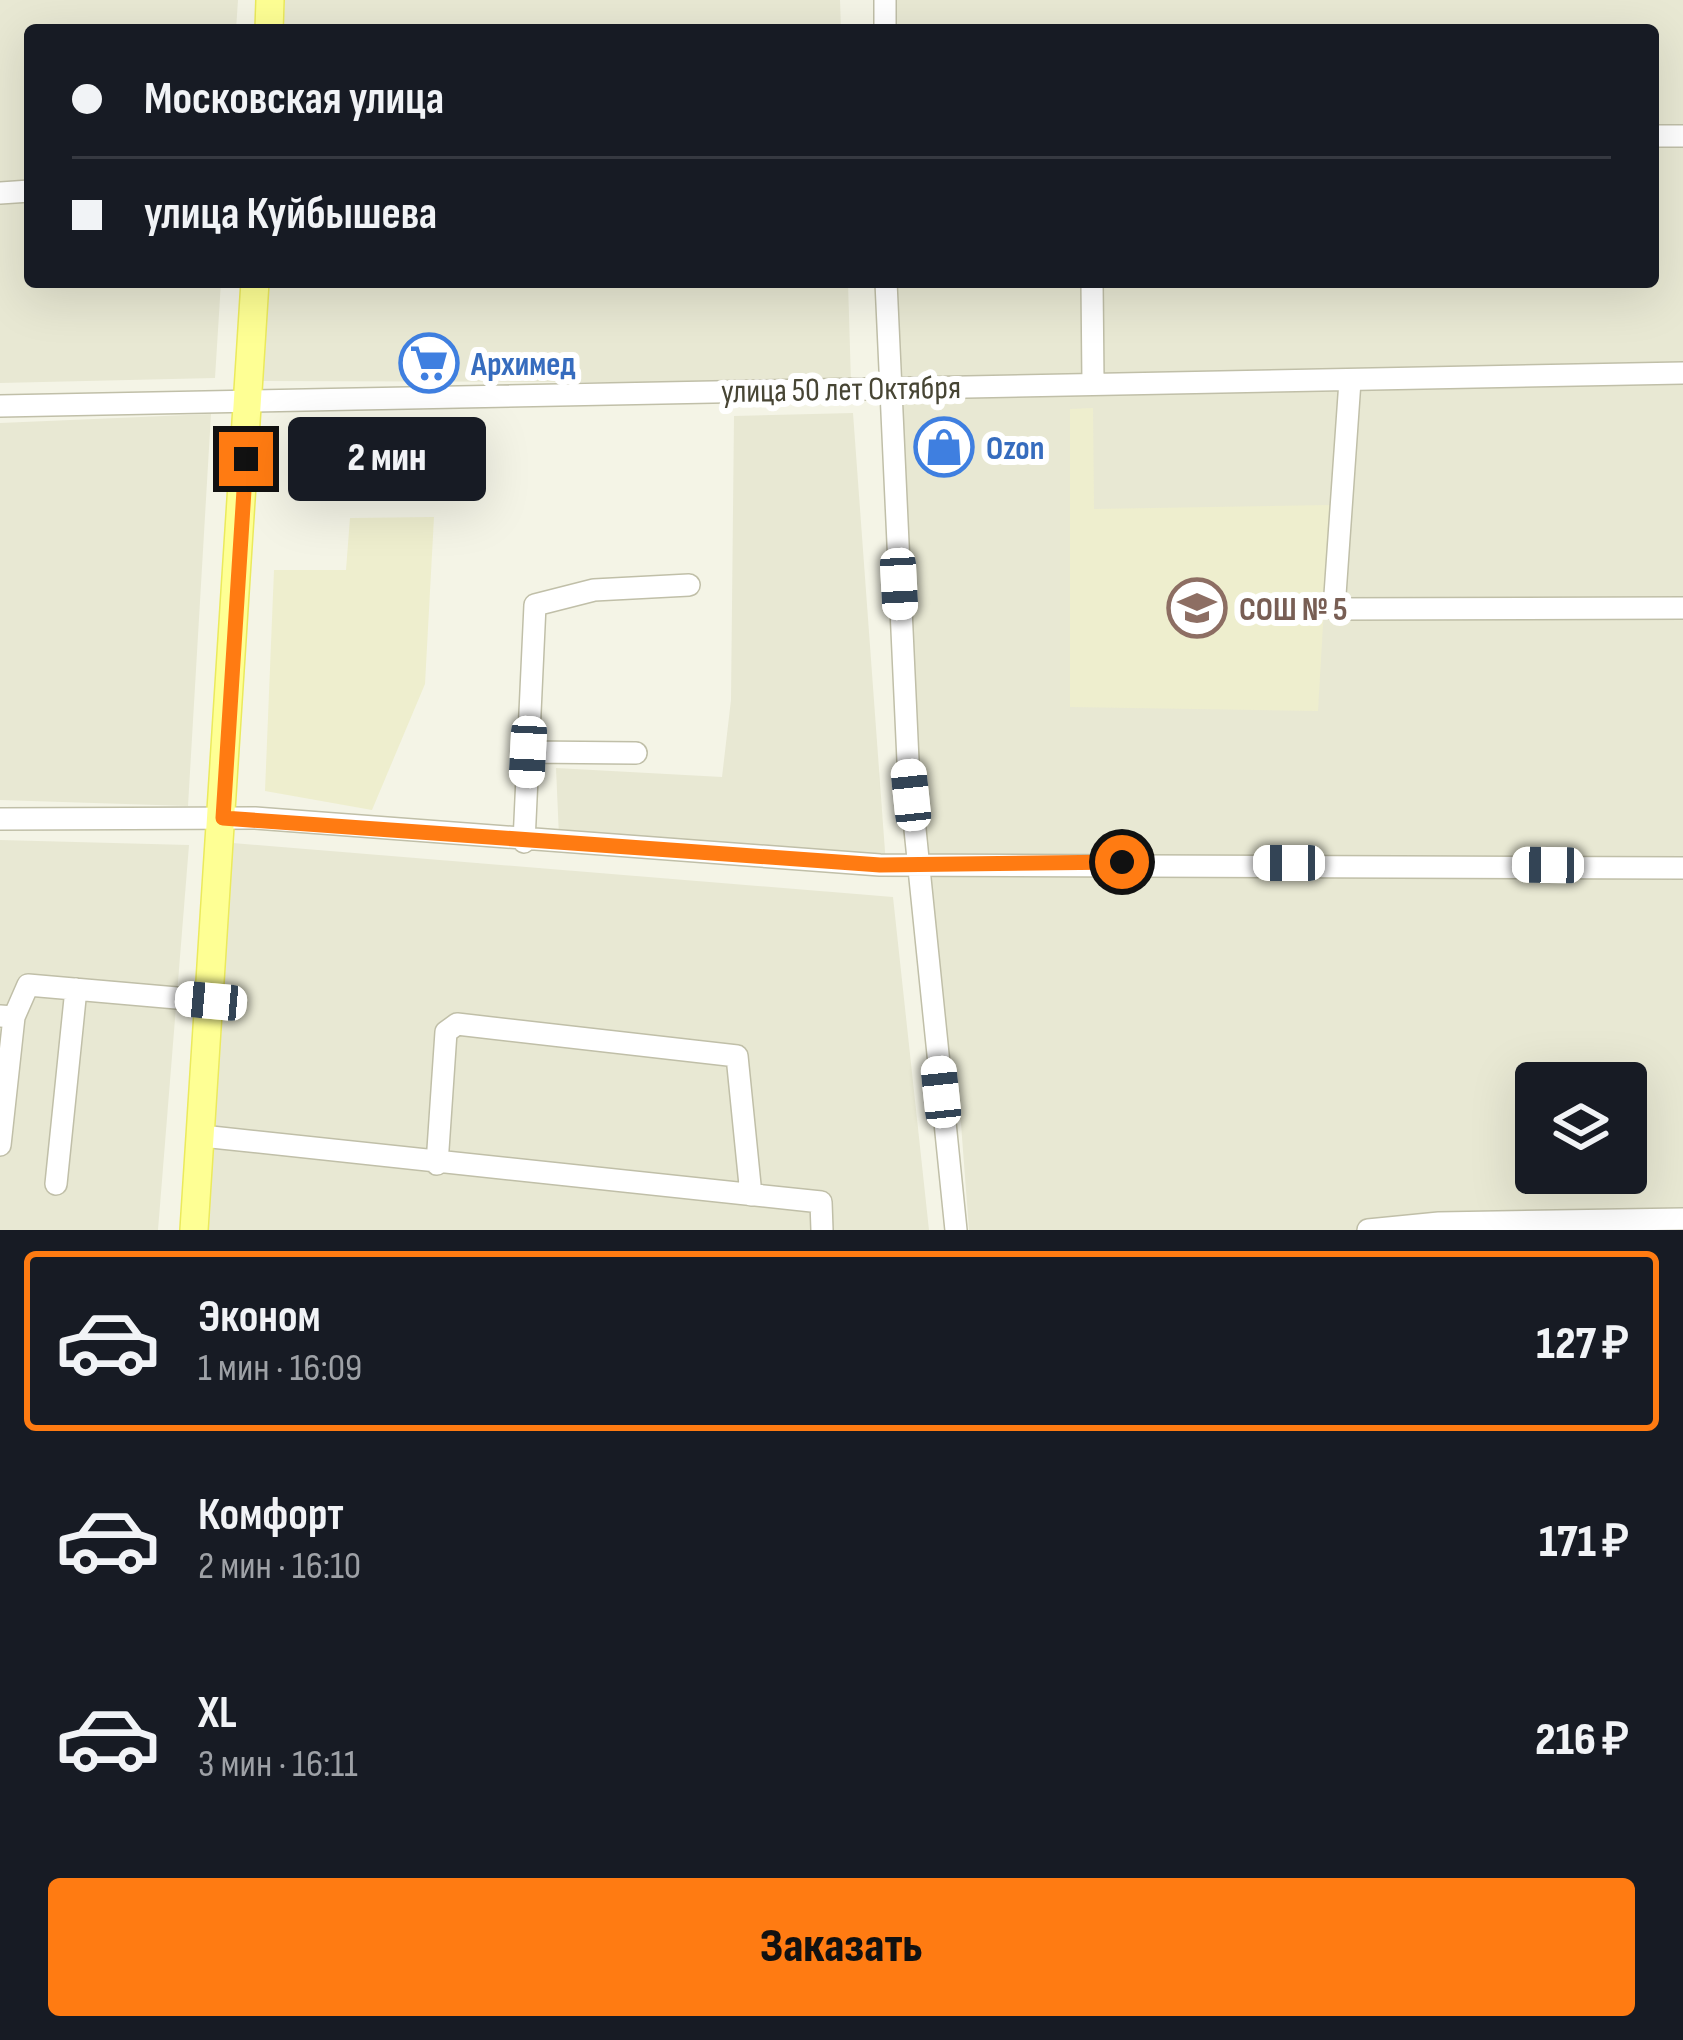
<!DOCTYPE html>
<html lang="ru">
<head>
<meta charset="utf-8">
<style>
  :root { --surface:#171b24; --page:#20242c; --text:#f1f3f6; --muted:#9ea1a6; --line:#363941; --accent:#ff7b12 }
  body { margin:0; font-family:"Sofia Sans Condensed",sans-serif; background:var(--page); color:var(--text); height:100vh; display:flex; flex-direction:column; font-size:45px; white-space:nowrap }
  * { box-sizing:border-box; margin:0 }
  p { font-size:39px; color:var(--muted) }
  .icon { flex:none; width:66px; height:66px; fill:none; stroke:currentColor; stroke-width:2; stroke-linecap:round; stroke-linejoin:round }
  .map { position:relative; height:1230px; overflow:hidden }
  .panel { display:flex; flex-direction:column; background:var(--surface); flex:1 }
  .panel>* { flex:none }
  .hud { position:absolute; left:24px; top:24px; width:1635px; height:264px; border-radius:12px; box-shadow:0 12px 48px #0002; display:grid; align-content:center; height:264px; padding:0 48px; background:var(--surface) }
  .buttons { position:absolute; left:1515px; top:1062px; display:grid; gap:24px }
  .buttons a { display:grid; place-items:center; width:132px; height:132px; border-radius:12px; background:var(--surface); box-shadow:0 12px 48px #0002; font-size:60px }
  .end { position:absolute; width:54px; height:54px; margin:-27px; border:15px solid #ff7b12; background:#111; box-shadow:0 0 0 6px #111 }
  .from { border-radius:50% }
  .bubble { position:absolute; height:84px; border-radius:12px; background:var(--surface); box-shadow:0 12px 48px #0002; font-size:39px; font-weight:800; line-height:84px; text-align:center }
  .car { position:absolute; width:36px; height:72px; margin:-36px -18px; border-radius:15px; box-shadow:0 0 9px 3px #0007; background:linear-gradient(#fff 24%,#345 0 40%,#fff 0 76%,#345 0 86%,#fff 0) }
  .hud b { display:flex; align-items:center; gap:42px; height:114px; font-size:45px }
  .hud b+b { border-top:3px solid var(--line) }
  .hud i { width:30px; height:30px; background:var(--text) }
  ul { padding:21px 0 0; list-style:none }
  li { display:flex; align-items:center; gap:36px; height:180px; margin:0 24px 18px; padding:0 24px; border:6px solid transparent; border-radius:12px }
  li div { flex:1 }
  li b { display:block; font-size:45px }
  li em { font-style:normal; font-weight:800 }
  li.selected { border-color:var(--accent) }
  li>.icon { width:108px; height:108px; stroke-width:1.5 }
  .button { display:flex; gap:24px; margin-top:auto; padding:24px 48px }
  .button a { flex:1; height:138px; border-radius:12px; background:var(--accent); color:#111; font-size:48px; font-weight:800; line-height:138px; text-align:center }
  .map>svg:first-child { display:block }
  .residential { fill:#e8e8d3; fill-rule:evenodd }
  .education { fill:#eeeece }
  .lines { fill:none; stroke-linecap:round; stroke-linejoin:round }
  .minor-casing { stroke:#c0bfa8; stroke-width:24 }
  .major-casing { stroke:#ebea5c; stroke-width:30 }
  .minor { stroke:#fff; stroke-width:21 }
  .major { stroke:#feff94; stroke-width:27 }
  .route { stroke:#ff7b12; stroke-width:15 }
  .labels { text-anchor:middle; stroke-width:12; stroke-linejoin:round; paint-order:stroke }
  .shop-label { font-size:33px; font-weight:bold; fill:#366cbe; stroke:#fff; text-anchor:start }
  .street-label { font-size:33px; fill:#474534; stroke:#fff }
  .education-label { font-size:33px; font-weight:bold; fill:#785e54; stroke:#fff; text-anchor:start }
</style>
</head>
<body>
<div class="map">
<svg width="1683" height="1230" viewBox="0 0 1683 1230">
  <rect width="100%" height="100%" fill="#f4f4e6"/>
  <path class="residential" d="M 0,0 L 238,0 L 236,30 L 30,30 L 30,282 L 221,282 L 215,378 L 0,383 Z
    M 285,0 L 840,0 L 841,30 L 283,30 Z
    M 897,0 L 1683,0 L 1683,1230 L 969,1230 L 961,1124 L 923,902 L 895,282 L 1653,282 L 1653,30 L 897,30 ZM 1536,1083 L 1626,1083 L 1626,1173 L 1536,1173 Z
    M 269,282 L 848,282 L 851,383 L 263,381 Z
    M 853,413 L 886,865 L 559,837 L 556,768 L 722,777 L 731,700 L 734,416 Z
    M 211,414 L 188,806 L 0,800 L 0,423 Z
    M 0,840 L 189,845 L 158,1230 L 0,1230 Z
    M 233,843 L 893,897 L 929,1230 L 206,1230 Z"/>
  <path class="education" d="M 1093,408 L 1094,509 L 1330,505 L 1318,711 L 1070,707 L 1070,409 Z
    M 434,517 L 425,684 L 372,810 L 265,791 L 274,570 L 346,570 L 350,518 Z"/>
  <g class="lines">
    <defs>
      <path id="minor" d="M 885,30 L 885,0
        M 1653,136 L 1683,136
        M 0,193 L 30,191
        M 886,282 L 908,761 L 956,1230
        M 1092,282 L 1093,382
        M 1350,381 L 1334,609 L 1683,608
        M 0,406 L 1683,373
        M 528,752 L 636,753
        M 0,819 L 255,818 L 880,865 L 1683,868
        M 524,842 L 535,605 L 594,590 L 689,585
        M 0,1016 L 14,1017 L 28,985 L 211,1001
        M 202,1136 L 821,1202 L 822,1230
        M 0,1145 L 14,1017
        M 437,1164 L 446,1032 L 457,1024 L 737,1056 L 751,1195
        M 56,1184 L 76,989
        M 1368,1230 L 1439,1223 L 1683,1219"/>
      <path id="major" d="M 269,30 L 270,0
        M 194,1230 L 255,282"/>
    </defs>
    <use href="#minor" class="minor-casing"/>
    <use href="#major" class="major-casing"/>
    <use href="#minor" class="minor"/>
    <use href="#major" class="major"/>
  </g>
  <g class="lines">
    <path class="route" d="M 246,459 L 223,818 L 880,865 L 1122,862"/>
  </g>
  <defs>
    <symbol id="supermarket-ring" viewBox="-11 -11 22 22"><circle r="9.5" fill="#fff" stroke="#3f7fe0" stroke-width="1.5"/><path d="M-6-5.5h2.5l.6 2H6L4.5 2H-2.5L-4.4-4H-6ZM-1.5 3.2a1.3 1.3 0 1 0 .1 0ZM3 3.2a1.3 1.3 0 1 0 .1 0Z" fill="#3f7fe0"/></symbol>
    <symbol id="shop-ring" viewBox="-11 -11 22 22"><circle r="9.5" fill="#fff" stroke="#3f7fe0" stroke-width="1.5"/><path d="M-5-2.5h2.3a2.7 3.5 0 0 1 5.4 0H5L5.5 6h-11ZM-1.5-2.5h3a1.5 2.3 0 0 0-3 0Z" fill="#3f7fe0"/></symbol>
    <symbol id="school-ring" viewBox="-11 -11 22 22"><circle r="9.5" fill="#fff" stroke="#8d6e63" stroke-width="1.5"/><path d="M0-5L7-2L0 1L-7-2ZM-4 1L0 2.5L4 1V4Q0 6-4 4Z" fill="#8d6e63"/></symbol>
  </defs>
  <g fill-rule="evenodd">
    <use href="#supermarket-ring" x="396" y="330" width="66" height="66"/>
    <use href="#shop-ring" x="911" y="414" width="66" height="66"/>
    <use href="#school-ring" x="1164" y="575" width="66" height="66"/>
  </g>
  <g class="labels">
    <g class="shop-label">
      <text x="471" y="375">Архимед</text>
      <text x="986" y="459">Ozon</text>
    </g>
    <g class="street-label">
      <text transform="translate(841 388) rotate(-1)" y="12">улица 50 лет Октября</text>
    </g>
    <g class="education-label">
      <text x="1239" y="620">СОШ № 5</text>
    </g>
  </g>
</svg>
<div class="buttons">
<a><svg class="icon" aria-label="layers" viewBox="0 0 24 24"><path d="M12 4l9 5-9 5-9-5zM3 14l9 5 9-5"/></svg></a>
</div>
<i class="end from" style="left:1122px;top:862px"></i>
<i class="end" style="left:246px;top:459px"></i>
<div class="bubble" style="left:288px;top:417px;width:198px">2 мин</div>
<i class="car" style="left:899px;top:584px;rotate:177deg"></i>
<i class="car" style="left:528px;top:752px;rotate:183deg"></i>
<i class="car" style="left:911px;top:795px;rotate:354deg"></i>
<i class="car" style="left:1289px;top:863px;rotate:270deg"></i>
<i class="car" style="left:1548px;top:865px;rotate:271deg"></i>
<i class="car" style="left:211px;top:1001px;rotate:275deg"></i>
<i class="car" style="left:941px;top:1092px;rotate:354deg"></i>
<div class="hud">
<b><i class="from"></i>Московская улица</b>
<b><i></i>улица Куйбышева</b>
</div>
</div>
<section class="panel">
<ul>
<li class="selected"><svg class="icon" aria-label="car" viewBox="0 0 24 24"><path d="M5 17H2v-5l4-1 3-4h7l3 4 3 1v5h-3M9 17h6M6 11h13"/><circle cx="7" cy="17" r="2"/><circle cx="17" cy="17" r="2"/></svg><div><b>Эконом</b><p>1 мин · 16:09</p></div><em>127 ₽</em></li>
<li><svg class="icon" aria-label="car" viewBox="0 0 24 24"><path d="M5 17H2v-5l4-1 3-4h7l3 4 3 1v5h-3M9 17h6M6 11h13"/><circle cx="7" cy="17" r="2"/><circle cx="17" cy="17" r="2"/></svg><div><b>Комфорт</b><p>2 мин · 16:10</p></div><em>171 ₽</em></li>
<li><svg class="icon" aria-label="car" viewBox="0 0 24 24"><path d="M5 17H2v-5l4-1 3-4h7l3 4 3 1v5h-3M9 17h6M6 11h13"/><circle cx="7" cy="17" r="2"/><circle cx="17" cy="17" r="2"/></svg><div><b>XL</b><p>3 мин · 16:11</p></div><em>216 ₽</em></li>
</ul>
<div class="button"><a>Заказать</a></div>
</section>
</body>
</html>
